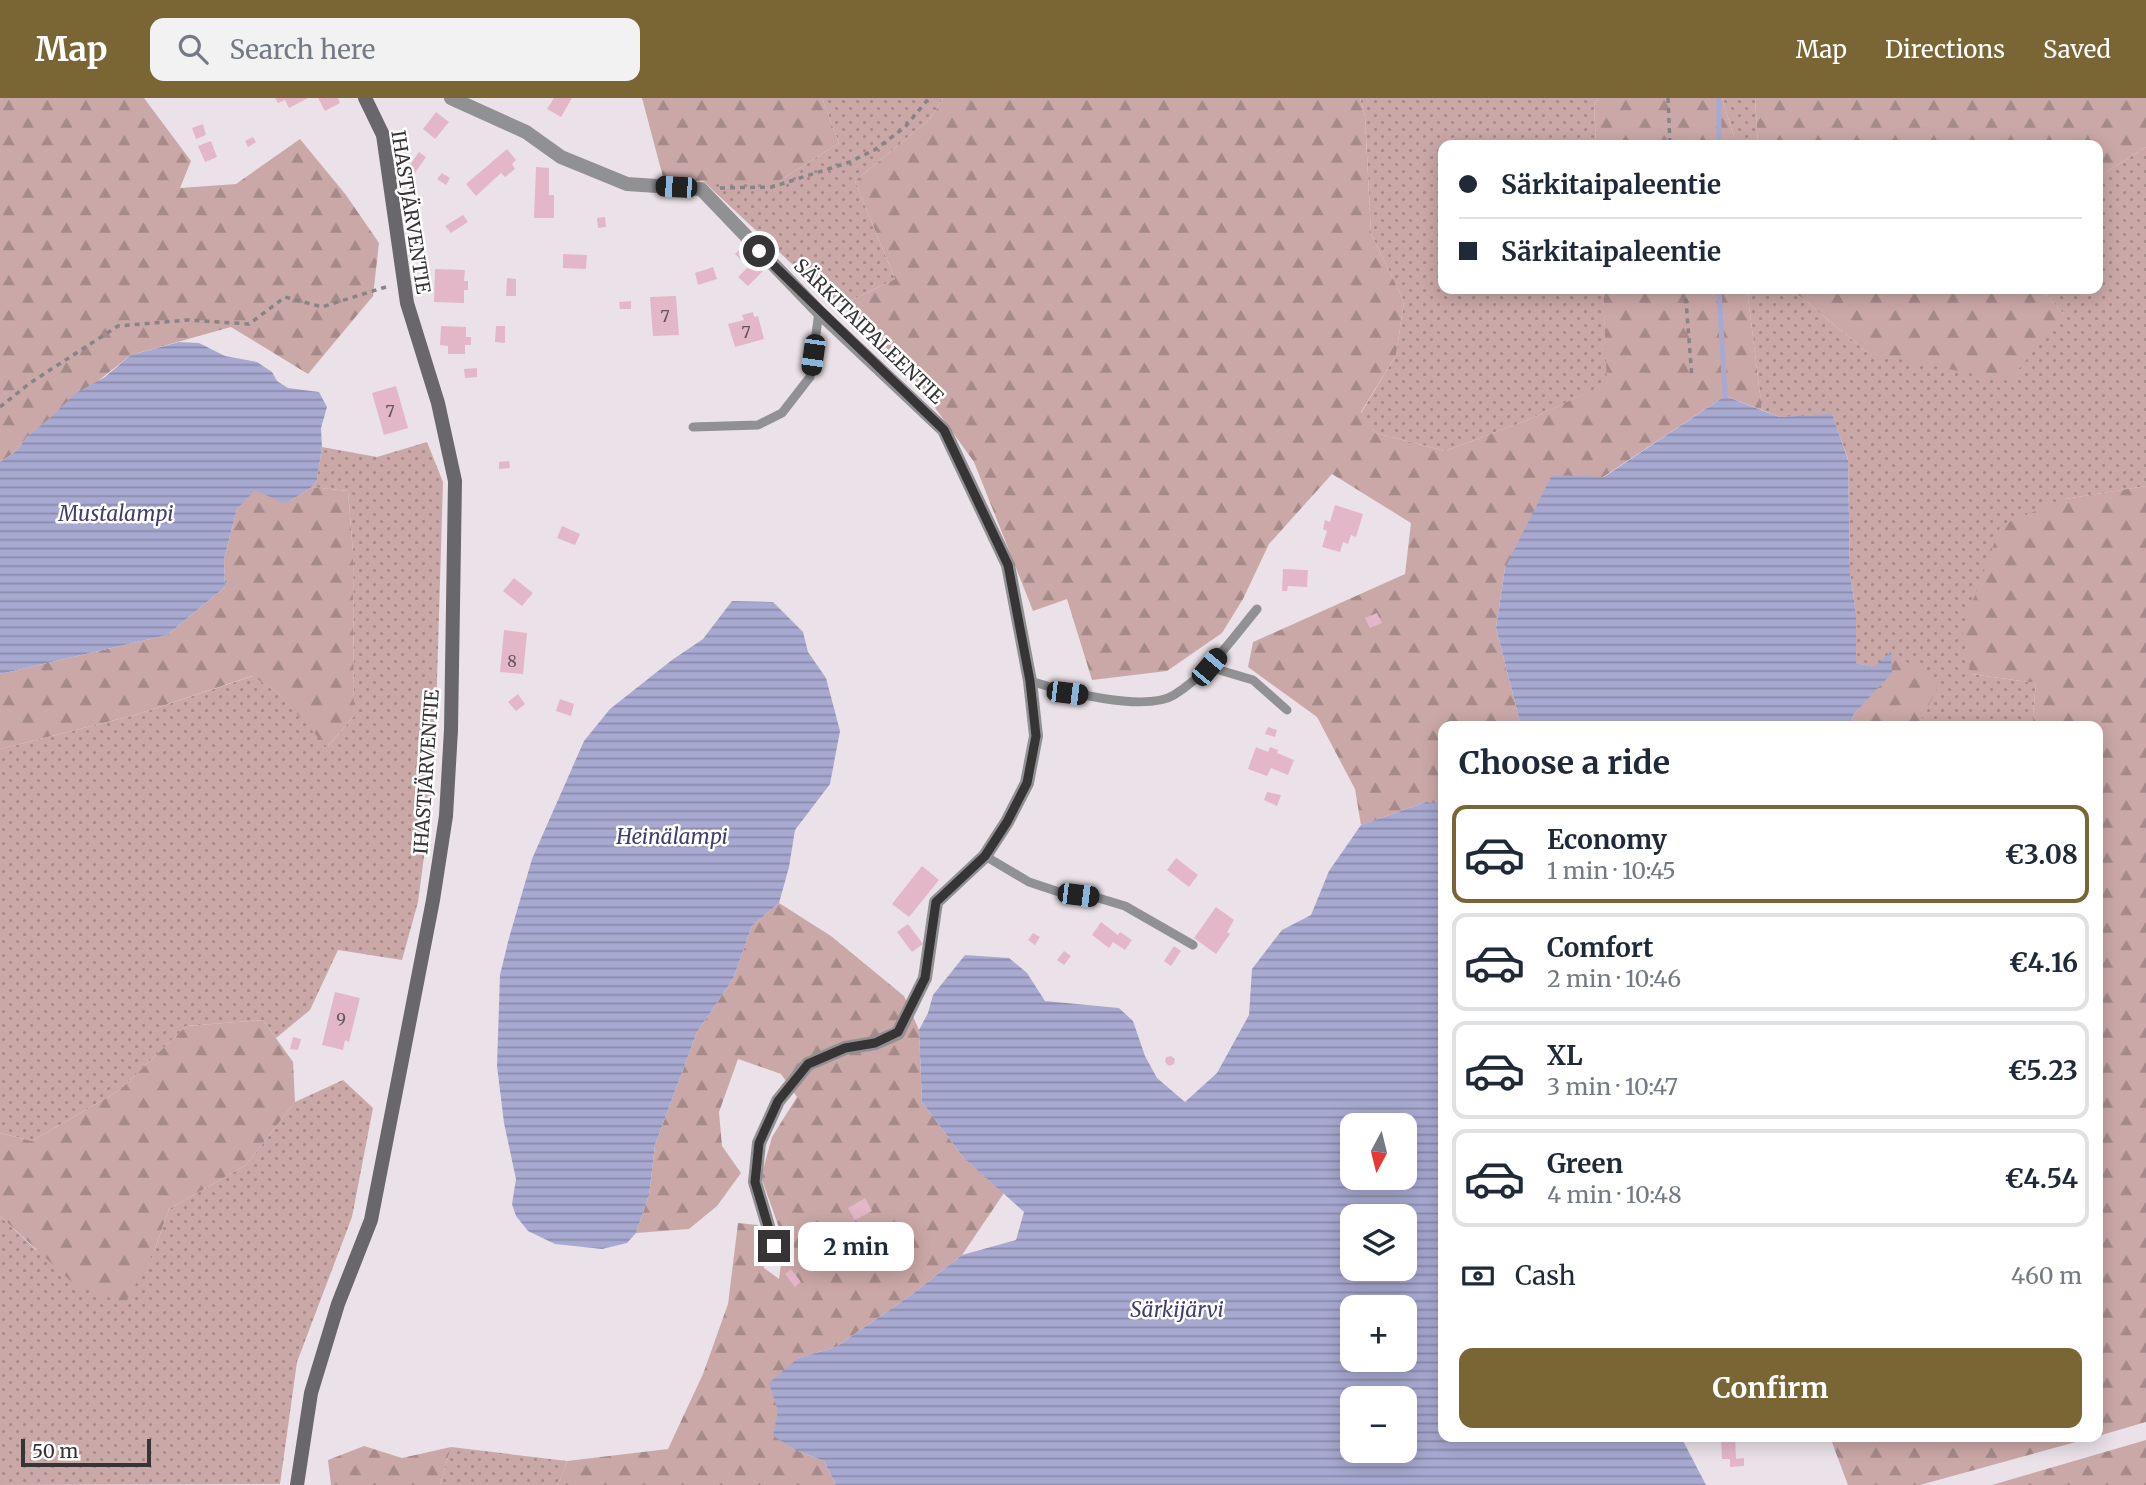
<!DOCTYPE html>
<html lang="en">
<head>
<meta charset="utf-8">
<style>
  :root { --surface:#fff; --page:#f2f2f3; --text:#1f2937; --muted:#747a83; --line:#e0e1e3; --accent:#7a6635 }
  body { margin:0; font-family:Merriweather,serif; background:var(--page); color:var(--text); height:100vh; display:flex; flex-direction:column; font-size:26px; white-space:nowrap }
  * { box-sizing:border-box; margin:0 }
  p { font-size:23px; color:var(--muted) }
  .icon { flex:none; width:38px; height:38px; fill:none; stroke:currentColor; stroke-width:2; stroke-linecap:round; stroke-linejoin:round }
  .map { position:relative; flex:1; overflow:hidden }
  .side { position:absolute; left:1438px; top:623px; width:665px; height:721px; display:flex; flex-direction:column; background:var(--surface); border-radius:14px; box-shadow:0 4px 18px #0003 }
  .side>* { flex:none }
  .hud { position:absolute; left:1438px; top:42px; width:665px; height:154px; border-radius:14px; box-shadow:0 4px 18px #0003; display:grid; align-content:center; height:154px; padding:0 21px; background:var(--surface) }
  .needle { width:46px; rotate:187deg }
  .fabs { position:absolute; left:1340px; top:1015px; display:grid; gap:14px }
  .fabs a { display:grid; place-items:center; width:77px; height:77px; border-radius:14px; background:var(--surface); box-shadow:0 4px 18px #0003; font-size:35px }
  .scale { position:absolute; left:21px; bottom:18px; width:130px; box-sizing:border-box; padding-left:7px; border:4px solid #373436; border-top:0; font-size:19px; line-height:24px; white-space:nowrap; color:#373436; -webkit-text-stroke:5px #fff; paint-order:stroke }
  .end { position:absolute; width:32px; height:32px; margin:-16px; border:9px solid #373436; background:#fff; box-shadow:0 0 0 4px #fff }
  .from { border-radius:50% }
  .bubble { position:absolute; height:49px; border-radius:14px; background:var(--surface); box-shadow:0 4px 18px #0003; font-size:23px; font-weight:700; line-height:49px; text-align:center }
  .car { position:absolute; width:21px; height:42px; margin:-21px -10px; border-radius:9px; box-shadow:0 0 5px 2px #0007; background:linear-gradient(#222 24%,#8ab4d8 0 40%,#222 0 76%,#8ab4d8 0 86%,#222 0) }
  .hud b { display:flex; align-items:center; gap:24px; height:66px; font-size:26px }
  .hud b+b { border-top:2px solid var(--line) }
  .hud i { width:18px; height:18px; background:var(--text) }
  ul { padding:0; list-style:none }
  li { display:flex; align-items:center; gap:21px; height:98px; margin:0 14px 10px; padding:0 7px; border:4px solid var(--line); border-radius:14px }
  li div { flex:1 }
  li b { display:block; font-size:26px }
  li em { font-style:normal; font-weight:700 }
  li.selected { border-color:var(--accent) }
  li>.icon { width:63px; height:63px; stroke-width:1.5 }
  h2 { padding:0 21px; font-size:32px; line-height:84px }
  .pay { display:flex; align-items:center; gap:18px; height:77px; padding:0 21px; font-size:26px }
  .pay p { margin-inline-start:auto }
  .action { display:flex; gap:14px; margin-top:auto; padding:14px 21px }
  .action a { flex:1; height:80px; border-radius:14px; background:var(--accent); color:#fff; font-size:28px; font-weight:700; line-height:80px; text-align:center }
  header { display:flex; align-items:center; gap:42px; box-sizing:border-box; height:98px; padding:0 35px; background:var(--accent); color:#fff }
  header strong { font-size:33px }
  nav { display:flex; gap:38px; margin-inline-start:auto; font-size:24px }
  .search { width:490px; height:63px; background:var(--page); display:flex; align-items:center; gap:18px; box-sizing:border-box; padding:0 24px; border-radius:14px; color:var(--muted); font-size:26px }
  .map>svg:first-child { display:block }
  .grass { fill:url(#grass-dots) }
  .forest { fill:url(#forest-firs) }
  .water { fill:url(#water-rules); fill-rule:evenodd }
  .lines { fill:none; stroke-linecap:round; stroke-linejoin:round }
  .stream { stroke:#a8a9d1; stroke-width:5 }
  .building { fill:#e4b7c8 }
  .path { stroke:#888387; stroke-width:3.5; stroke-dasharray:5 5; stroke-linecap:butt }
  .lane { stroke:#919093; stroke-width:9 }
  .street { stroke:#919093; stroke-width:14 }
  .secondary { stroke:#6a676c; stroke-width:14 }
  .route { stroke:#373436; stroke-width:9 }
  .labels { text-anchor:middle; stroke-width:5; stroke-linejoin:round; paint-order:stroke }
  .number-label { font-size:16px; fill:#62555a }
  .street-label { font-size:19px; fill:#373436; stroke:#fff }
  .water-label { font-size:21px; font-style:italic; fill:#403d71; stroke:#fff }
</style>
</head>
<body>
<header>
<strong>Map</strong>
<div class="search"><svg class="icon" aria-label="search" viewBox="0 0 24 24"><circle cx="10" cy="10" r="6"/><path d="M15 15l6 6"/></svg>Search here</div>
<nav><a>Map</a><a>Directions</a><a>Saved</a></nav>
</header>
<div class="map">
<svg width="2146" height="1387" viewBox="0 0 2146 1387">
  <defs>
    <pattern id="grass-dots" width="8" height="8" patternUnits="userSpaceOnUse" patternTransform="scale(1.75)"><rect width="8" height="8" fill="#cba8a8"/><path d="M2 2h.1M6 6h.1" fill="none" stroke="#a68a8a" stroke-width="1.8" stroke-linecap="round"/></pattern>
    <pattern id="forest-firs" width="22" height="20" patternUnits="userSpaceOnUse" patternTransform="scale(1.75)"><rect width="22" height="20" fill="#cba8a8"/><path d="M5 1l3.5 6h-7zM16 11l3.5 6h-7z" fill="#a68a8a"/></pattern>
    <pattern id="water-rules" width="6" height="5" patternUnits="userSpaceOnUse" patternTransform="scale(1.75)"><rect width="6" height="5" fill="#a8a9d1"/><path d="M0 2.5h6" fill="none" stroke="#8a8aaa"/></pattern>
  </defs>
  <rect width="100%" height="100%" fill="#eae2e8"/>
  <path class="grass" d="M 822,0 L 943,0 L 931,20 L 855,83 L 895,181 L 842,207 L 793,167 L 703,83 L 779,83 L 839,45 Z
    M 1360,0 L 1598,0 L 1594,7 L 1596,47 L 1444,47 L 1444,191 L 1603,191 L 1608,285 L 1528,322 L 1445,353 L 1376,335 L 1361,315 L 1396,257 L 1404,203 L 1371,136 L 1365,18 Z
    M 1722,0 L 1755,0 L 1758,47 L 1734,47 L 1734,39 Z
    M 2146,49 L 2146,388 L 2065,401 L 1971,576 L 2036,585 L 2032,628 L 1918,628 L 1939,585 L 1856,565 L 1856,515 L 1850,476 L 1848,361 L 1832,317 L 1779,319 L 1762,312 L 1747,191 L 1791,191 L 1868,255 L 2064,216 L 2041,191 L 2098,191 L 2098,79 Z
    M 427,344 L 443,384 L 434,683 L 418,804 L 402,862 L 338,852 L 310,912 L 276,940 L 263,922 L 186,928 L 120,992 L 32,1043 L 0,1035 L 0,651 L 135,617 L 253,578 L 277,594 L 328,648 L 354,618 L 353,454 L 348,393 L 312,389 L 317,382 L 322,349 L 377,359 Z
    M 343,982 L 373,1010 L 352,1119 L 297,1264 L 280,1386 L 0,1387 L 0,1118 L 36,1152 L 154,1153 L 169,1111 L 246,1067 L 295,1004 Z
    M 451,1349 L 567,1363 L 558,1387 L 440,1387 Z"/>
  <path class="forest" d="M 0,0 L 144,0 L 191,63 L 180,90 L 236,86 L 300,41 L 346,97 L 379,145 L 373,198 L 308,276 L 231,229 L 131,257 L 28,338 L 15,354 L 0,364 Z
    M 642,0 L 822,0 L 839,45 L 779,83 L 664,83 Z
    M 943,0 L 1360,0 L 1365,18 L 1371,136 L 1404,203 L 1396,257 L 1361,314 L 1376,335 L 1445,353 L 1528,322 L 1607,285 L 1603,191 L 1747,191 L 1762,312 L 1725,298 L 1603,379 L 1505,470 L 1496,530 L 1521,628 L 1444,628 L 1444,706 L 1426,704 L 1361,727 L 1355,691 L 1317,619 L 1248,569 L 1253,544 L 1405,476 L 1411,425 L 1332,376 L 1269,446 L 1243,501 L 1222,535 L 1167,573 L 1092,582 L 1067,501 L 1033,513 L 974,364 L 905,268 L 842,207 L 895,181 L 855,83 L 931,20 Z
    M 1598,0 L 1722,0 L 1734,39 L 1734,47 L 1596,47 L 1594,7 Z
    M 1755,0 L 2146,0 L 2146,49 L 2098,79 L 2098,47 L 1758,47 Z
    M 1791,191 L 2041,191 L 2064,216 L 2009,283 L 1868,255 Z
    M 2146,388 L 2146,1324 L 2098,1338 L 2098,628 L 2032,628 L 2036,585 L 1971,576 L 1962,532 L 2001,427 L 2065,401 Z
    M 312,389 L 348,393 L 353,454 L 354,618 L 327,649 L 277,594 L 252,578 L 135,617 L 0,651 L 0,576 L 167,537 L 225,489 L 224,461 L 237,411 L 255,391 L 290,403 Z
    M 1891,554 L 1940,585 L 1918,628 L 1852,628 L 1853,617 L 1891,575 Z
    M 779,805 L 831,838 L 904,898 L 919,932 L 922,1004 L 963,1059 L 1004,1095 L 962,1157 L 915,1194 L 836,1249 L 798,1260 L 798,1353 L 824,1363 L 836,1387 L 558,1387 L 567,1363 L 668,1351 L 703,1276 L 728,1206 L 738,1125 L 758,1127 L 764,1170 L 779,1181 L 784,1144 L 761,1079 L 772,1039 L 797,999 L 781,976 L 738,961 L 719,1014 L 722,1048 L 741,1075 L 717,1108 L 689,1131 L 636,1135 L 649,1097 L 655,1047 L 697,934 L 733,881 L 752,828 Z
    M 263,922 L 293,964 L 295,1004 L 246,1067 L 169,1111 L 154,1153 L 125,1206 L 74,1186 L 0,1118 L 0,1035 L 32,1043 L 120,992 L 186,928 Z
    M 1830,1339 L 2094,1339 L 1920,1387 L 1848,1387 Z
    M 2146,1342 L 2146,1387 L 1992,1387 Z
    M 364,1348 L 402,1360 L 451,1349 L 440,1387 L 331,1387 L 328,1362 Z"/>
  <path class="water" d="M 179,244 L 199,245 L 225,258 L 257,264 L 272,274 L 277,283 L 288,290 L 319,294 L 327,309 L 321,330 L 322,349 L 317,382 L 312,389 L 290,403 L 283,405 L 255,392 L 237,411 L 224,461 L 225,489 L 167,537 L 0,576 L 0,364 L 15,354 L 28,338 L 51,319 L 76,295 L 105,279 L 131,257 Z
    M 1725,298 L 1779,319 L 1832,316 L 1848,362 L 1850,476 L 1856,515 L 1856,565 L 1874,569 L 1891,554 L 1892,575 L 1853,617 L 1852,628 L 1521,628 L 1496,530 L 1505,470 L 1552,377 L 1604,379 Z
    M 732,503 L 773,504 L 803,534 L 808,554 L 826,580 L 840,633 L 830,686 L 795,732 L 789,769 L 779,805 L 752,828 L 733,881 L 697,934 L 655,1047 L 649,1097 L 636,1135 L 627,1145 L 602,1151 L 555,1146 L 528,1133 L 516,1118 L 512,1106 L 516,1081 L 504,1025 L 497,968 L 500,877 L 509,840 L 532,761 L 584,643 L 610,611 L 672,562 L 703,541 Z
    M 1426,704 L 1444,706 L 1444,1339 L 1681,1339 L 1706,1387 L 836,1387 L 824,1363 L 798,1353 L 773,1338 L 778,1313 L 769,1285 L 798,1260 L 836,1249 L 915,1194 L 962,1157 L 1016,1142 L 1024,1114 L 963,1059 L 922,1004 L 919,932 L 928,915 L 933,897 L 965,857 L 1009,860 L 1027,875 L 1045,903 L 1119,910 L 1133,923 L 1145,958 L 1157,980 L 1185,1004 L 1217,975 L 1249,917 L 1252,871 L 1282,832 L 1311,817 L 1329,773 L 1361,727 ZM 1353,1027 L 1405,1027 L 1405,1080 L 1353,1080 ZM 1353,1118 L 1405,1118 L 1405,1171 L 1353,1171 ZM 1353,1209 L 1405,1209 L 1405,1262 L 1353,1262 ZM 1353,1300 L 1405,1300 L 1405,1353 L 1353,1353 Z"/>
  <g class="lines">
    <path class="stream" d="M 1719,0 L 1719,47
      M 1719,191 L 1725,298"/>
  </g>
  <path class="building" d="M 275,0 L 308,0 L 289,10 L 285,2 L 278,5 Z
    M 318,0 L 338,0 L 340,5 L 325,13 Z
    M 554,0 L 572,0 L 561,19 L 547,11 Z
    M 436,14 L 449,24 L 435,41 L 423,31 Z
    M 203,26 L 206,37 L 196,41 L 192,30 Z
    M 253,39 L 256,44 L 248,49 L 245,43 Z
    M 211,43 L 217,59 L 205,64 L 198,48 Z
    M 507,51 L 516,62 L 512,66 L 515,71 L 505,79 L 501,75 L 476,98 L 466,86 Z
    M 419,54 L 426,59 L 415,75 L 408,70 Z
    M 536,69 L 549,70 L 549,97 L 554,97 L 554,120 L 534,120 Z
    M 442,75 L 450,80 L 446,87 L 437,81 Z
    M 463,117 L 468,124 L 451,135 L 445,128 Z
    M 605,119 L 606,129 L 598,130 L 597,120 Z
    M 741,150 L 763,173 L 748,188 L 738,179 L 748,169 L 735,156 Z
    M 563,156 L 587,157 L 586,171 L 563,170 Z
    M 713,169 L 717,181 L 698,187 L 695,175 Z
    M 435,171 L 465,172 L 464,183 L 468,183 L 468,192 L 464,192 L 464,205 L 434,204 Z
    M 507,180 L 516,181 L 516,198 L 506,198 Z
    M 676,198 L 679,237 L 653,238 L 650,199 Z
    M 631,203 L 631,211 L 620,211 L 619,204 Z
    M 753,214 L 754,219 L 758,218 L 764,241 L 735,249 L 728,226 L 744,222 L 742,217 Z
    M 441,228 L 466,229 L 466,239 L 471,239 L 471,247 L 465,247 L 465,256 L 448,256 L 448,248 L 440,247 Z
    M 496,228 L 505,228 L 505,245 L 495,244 Z
    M 477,270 L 477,279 L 465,280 L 464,271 Z
    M 396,288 L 408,330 L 384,337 L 372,295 Z
    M 509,363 L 510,370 L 499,371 L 499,364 Z
    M 1335,407 L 1363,416 L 1356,439 L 1351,437 L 1348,446 L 1343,444 L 1340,454 L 1322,449 L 1327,433 L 1323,431 L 1325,422 L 1330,424 Z
    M 562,428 L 580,436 L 575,447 L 557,440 Z
    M 1283,471 L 1308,472 L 1307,489 L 1288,488 L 1287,493 L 1282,493 Z
    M 514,480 L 533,495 L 522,508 L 503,493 Z
    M 1377,515 L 1382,525 L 1370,530 L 1365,520 Z
    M 504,532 L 527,535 L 523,576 L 500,574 Z
    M 518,596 L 525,606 L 516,613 L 508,604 Z
    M 560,601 L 574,606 L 571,618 L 556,613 Z
    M 1268,629 L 1277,632 L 1275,639 L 1265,636 Z
    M 1256,649 L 1268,654 L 1270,649 L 1278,652 L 1277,655 L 1294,662 L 1288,677 L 1271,670 L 1267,678 L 1248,671 Z
    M 1267,694 L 1281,697 L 1277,708 L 1264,702 Z
    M 1176,760 L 1198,777 L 1189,789 L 1167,772 Z
    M 922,768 L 939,782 L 909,819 L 892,806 Z
    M 1216,809 L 1234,822 L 1227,834 L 1230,836 L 1216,856 L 1194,840 Z
    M 1101,824 L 1118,837 L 1120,834 L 1132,842 L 1125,852 L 1113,844 L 1109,850 L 1092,837 Z
    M 908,826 L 923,846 L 912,854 L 897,834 Z
    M 1033,835 L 1040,839 L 1035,847 L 1028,842 Z
    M 1174,848 L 1181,853 L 1171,868 L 1164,863 Z
    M 1064,853 L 1071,858 L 1064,867 L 1057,862 Z
    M 335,894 L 360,900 L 349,944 L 345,942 L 343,952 L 322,947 Z
    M 293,939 L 301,941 L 298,952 L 290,951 Z
    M 1171,958 L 1175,961 L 1174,966 L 1169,968 L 1165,964 L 1166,959 Z
    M 865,1100 L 872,1113 L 855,1122 L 848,1110 Z
    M 837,1139 L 841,1144 L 833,1150 L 829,1146 Z
    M 791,1171 L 801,1184 L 795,1189 L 785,1176 Z
    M 1721,1339 L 1735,1339 L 1736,1361 L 1744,1360 L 1744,1368 L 1730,1369 L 1730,1361 L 1722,1361 Z"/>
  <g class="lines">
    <path class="path" d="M 1668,0 L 1670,47
      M 720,90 L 772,89 L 850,64 L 876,51 L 905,29 L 929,0
      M 1682,191 L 1686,203 L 1692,280
      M 0,309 L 30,285 L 118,228 L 188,222 L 249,226 L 285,199 L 322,209 L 389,188"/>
    <path class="lane" d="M 693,329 L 758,327 L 782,315 L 810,279 L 819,214
      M 1209,569 L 1253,582 L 1287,612
      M 1030,583 C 1062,593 1145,615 1174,597 C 1208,576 1232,541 1257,511
      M 985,758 L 1029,784 L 1062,795 L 1095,799 L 1125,808 L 1193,847"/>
    <path class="street" d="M 451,0 L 526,34 L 561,59 L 627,86 L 701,91 L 819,214 L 944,332 L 1008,467 L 1030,583 L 1036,638 L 1027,685 L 1007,724 L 985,758 L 936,804 L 925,880 L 898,935 L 875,945 L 845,950 L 808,966 L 778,1003 L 759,1045 L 755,1084 L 774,1148"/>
    <path class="secondary" d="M 297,1387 L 311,1295 L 338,1206 L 371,1122 L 433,802 L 446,718 L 451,632 L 455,383 L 438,305 L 407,205 L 383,37 L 365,0"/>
  </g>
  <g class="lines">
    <path class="route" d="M 759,153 L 944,332 L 1008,467 L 1030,583 L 1036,638 L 1027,685 L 1007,724 L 985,758 L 936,804 L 925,880 L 898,934 L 875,945 L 845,950 L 808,966 L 778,1003 L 759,1045 L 755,1084 L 774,1148"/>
  </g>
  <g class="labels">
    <g class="number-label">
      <text x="665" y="224">7</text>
      <text x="746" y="240">7</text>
      <text x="390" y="319">7</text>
      <text x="512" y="569">8</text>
      <text x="341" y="927">9</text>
    </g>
    <g class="street-label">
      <text transform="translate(411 114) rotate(81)" y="7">IHASTJÄRVENTIE</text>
      <text transform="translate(869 233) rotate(44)" y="7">SÄRKITAIPALEENTIE</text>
      <text transform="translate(426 674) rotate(-86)" y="7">IHASTJÄRVENTIE</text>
    </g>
    <g class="water-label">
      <text x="116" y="423">Mustalampi</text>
      <text x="672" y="746">Heinälampi</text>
      <text x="1177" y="1219">Särkijärvi</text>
    </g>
  </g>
</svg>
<div class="fabs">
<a><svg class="needle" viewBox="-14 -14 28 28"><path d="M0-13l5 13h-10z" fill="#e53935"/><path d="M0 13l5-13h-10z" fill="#747a83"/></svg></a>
<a><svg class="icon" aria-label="layers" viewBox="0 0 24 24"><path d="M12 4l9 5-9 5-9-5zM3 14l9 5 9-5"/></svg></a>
<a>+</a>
<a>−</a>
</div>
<div class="scale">50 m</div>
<i class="end from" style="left:759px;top:153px"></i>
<i class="end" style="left:774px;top:1148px"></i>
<div class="bubble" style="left:798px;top:1124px;width:116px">2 min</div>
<i class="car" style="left:676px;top:89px;rotate:273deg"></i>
<i class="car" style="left:813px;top:257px;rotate:188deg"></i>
<i class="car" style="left:1209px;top:569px;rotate:40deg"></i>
<i class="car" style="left:1067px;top:595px;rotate:97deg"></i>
<i class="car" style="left:1078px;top:797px;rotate:97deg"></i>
<div class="hud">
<b><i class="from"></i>Särkitaipaleentie</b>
<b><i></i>Särkitaipaleentie</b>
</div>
<section class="side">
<h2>Choose a ride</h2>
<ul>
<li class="selected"><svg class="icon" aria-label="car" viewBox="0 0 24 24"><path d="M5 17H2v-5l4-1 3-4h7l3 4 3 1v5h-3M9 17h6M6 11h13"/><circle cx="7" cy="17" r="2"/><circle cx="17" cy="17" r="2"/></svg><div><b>Economy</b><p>1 min · 10:45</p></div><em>€3.08</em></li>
<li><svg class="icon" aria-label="car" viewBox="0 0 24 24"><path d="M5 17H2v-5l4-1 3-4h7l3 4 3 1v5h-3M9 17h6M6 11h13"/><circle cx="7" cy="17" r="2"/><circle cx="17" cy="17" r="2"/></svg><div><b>Comfort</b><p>2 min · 10:46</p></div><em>€4.16</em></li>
<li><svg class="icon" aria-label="car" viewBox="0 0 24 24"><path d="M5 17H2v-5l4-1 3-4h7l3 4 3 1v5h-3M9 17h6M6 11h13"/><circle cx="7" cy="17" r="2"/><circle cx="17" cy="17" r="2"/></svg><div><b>XL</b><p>3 min · 10:47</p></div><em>€5.23</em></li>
<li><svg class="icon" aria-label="car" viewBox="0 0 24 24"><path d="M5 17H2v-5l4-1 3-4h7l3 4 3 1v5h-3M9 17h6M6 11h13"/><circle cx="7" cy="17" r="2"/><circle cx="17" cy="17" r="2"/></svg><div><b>Green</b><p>4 min · 10:48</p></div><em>€4.54</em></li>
</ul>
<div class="pay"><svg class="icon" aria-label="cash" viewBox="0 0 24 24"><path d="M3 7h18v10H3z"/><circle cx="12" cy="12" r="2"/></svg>Cash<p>460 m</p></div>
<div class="action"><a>Confirm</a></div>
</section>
</div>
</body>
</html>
